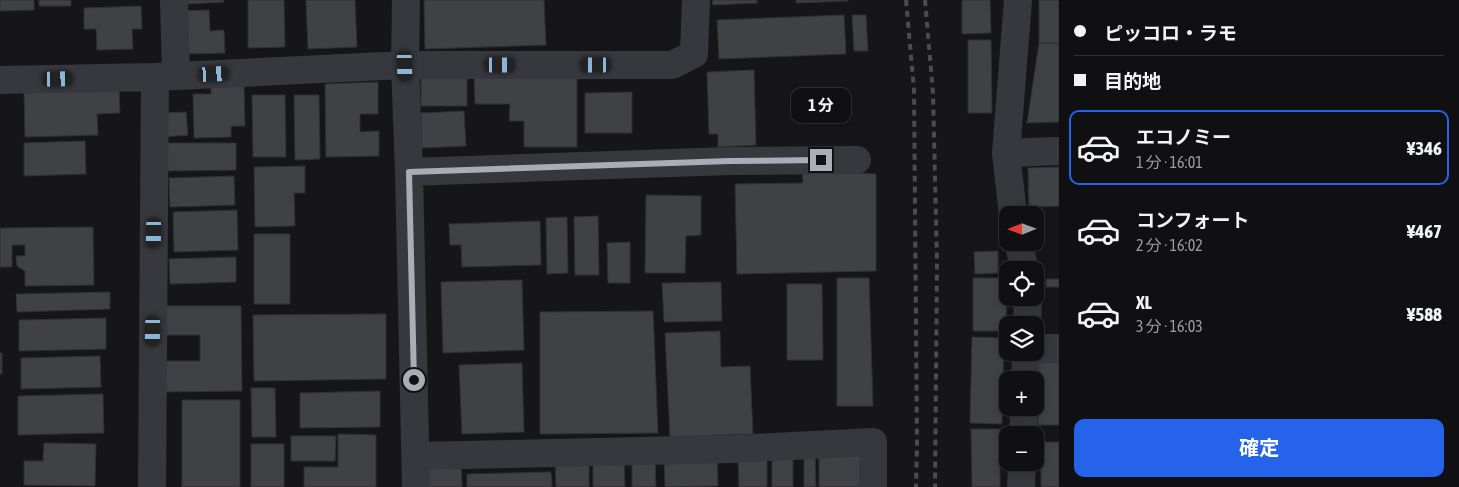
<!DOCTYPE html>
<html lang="ja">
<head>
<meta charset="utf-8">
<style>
  :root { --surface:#101012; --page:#19191b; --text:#f1f3f6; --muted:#9c9d9f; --line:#303032; --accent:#2563eb }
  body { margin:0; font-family:"Asap Condensed","Noto Sans JP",sans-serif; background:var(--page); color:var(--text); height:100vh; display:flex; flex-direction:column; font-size:19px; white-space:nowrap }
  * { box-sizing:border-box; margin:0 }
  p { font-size:16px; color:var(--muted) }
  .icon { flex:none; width:28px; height:28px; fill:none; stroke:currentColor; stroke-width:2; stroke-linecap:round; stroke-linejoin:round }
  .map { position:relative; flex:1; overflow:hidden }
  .details { display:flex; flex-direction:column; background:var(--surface); width:400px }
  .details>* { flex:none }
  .hud { display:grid; align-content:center; height:110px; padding:0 15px; background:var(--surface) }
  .needle { width:32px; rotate:269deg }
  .controls { position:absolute; left:999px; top:206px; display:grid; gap:10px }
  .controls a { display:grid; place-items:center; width:45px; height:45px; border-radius:10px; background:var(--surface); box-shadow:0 2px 8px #0003,0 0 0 1px var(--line); font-size:25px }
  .end { position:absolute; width:22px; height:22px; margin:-11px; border:6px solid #a8adb8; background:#111; box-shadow:0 0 0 2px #111 }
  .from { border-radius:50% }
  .bubble { position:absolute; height:35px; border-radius:10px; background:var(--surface); box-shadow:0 2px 8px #0003,0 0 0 1px var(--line); font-size:16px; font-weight:700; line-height:35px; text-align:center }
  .car { position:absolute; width:15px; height:30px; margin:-15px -8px; border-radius:6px; box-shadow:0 0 4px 1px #0007; background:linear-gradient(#222 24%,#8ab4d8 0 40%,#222 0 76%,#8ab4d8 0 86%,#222 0) }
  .hud b { display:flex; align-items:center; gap:18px; height:48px; font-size:19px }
  .hud b+b { border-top:1px solid var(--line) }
  .hud i { width:12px; height:12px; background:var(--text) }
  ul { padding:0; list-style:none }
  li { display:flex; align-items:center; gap:15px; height:75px; margin:0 10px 8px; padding:0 5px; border:2px solid transparent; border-radius:10px }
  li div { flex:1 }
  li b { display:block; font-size:19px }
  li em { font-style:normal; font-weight:700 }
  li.selected { border-color:var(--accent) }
  li>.icon { width:45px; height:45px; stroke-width:1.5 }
  .primary-button { display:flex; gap:10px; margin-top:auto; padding:10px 15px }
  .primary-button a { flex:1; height:58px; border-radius:10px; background:var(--accent); color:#fff; font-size:20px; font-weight:700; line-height:58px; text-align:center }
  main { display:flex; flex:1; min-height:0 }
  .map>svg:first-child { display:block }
  .building { fill:#404145; stroke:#303034 }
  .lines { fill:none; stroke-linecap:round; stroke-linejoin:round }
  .minor { stroke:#37383d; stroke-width:28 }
  .rail { stroke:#4a4c52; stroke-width:4; stroke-dasharray:6 5; stroke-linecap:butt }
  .route { stroke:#a8adb8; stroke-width:6 }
</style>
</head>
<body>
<main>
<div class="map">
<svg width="1059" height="487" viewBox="0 0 1059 487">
  <rect width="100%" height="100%" fill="#161618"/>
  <path class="building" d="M 0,0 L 34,0 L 34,10 L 0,11 Z
    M 39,0 L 71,0 L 71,6 L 39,6 Z
    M 188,0 L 224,0 L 224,2 L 188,4 Z
    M 248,0 L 284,0 L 285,47 L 248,48 Z
    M 306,0 L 355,0 L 357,47 L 308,49 Z
    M 424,0 L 544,0 L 546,45 L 425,49 Z
    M 712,0 L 757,0 L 757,3 L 713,5 Z
    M 796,0 L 848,0 L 848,1 L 796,3 Z
    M 962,0 L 990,0 L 991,33 L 962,34 Z
    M 1039,0 L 1059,0 L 1059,43 L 1039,43 Z
    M 141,6 L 142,29 L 132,29 L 133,49 L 97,50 L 96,29 L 84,29 L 84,8 Z
    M 209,10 L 210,31 L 224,30 L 225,53 L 184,54 L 183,11 Z
    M 844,15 L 846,54 L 719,59 L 717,20 Z
    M 852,15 L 866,15 L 868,51 L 854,51 Z
    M 968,40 L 991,40 L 992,113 L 968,113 Z
    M 1039,43 L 1059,43 L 1059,122 L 1027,123 Z
    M 754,70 L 756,145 L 718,147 L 718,134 L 709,134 L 707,72 Z
    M 421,73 L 467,73 L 467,106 L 421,106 Z
    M 577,73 L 577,147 L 524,147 L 524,121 L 509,121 L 510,104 L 475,104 L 474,74 Z
    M 378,82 L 378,114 L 360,114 L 360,132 L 379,131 L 379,156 L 326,157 L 325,84 Z
    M 211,85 L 244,85 L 245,126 L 231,126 L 231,137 L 194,138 L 193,94 L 211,94 Z
    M 119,90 L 120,113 L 97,114 L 98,135 L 25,137 L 24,93 Z
    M 632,92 L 632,133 L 585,133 L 585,93 Z
    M 252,95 L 285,95 L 286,157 L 253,157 Z
    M 294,95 L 319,95 L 320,159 L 295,160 Z
    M 464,111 L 466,146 L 422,148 L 421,113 Z
    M 186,112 L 188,135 L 164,137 L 162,113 Z
    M 85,141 L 86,174 L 24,176 L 24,143 Z
    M 166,143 L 236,143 L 236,170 L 166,171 Z
    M 305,166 L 305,193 L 294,193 L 295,226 L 255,227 L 254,167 Z
    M 1059,167 L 1059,206 L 1029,207 L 1028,168 Z
    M 802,170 L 876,174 L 876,271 L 737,274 L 735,184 L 803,183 Z
    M 234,176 L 235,205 L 170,207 L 169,178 Z
    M 646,195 L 701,196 L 701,235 L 686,236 L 685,273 L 645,273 Z
    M 237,210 L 238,250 L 174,252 L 173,212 Z
    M 598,216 L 599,275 L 575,275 L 574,217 Z
    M 567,217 L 568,273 L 547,274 L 546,218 Z
    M 540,221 L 541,265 L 462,267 L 461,245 L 450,245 L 449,224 Z
    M 93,227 L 94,285 L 25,286 L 25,271 L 17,266 L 16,256 L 25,256 L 25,245 L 12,245 L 12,267 L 0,267 L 0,228 Z
    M 254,234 L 290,234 L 290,304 L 254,304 Z
    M 630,242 L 630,283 L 608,283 L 607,243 Z
    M 998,251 L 998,273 L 975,274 L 974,252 Z
    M 236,257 L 236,282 L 170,284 L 169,259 Z
    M 837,278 L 869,278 L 873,406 L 837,406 Z
    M 973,278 L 1007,278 L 1006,331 L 973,331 Z
    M 1046,279 L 1059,279 L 1059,287 L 1046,287 Z
    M 522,280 L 524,350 L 443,353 L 441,282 Z
    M 721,282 L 722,321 L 664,322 L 662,283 Z
    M 787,284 L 822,284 L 823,360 L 787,360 Z
    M 110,292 L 110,309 L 17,312 L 16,294 Z
    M 165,306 L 241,306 L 242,391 L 164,392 L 164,361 L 200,361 L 200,335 L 165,335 Z
    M 653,311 L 658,433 L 540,434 L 540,312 Z
    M 386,314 L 386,379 L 254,381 L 253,315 Z
    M 106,318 L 106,349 L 19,351 L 19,320 Z
    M 720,331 L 721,367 L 750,366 L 753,434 L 670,437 L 665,333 Z
    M 972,337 L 1004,338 L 1002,424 L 970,423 Z
    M 0,353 L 2,353 L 2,374 L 0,374 Z
    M 100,356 L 101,387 L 21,389 L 21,358 Z
    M 1038,362 L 1059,362 L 1059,425 L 1038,425 Z
    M 522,363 L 524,432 L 462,434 L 459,365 Z
    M 251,388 L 275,388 L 276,437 L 252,437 Z
    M 380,391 L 380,427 L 300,428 L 300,393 Z
    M 103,394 L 104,433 L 18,435 L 18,396 Z
    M 182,400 L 240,400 L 240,487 L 182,487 Z
    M 971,429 L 1000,429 L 1000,487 L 972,487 Z
    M 338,434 L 376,435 L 376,487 L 304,487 L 304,467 L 338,467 Z
    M 291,436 L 336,436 L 335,461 L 291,461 Z
    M 1041,442 L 1059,442 L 1059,487 L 1041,487 Z
    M 44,443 L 96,444 L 95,486 L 24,485 L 24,461 L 43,461 Z
    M 251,444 L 284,444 L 284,487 L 251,487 Z
    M 819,452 L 862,452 L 863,487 L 819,487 Z
    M 655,455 L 656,487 L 632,487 L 632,456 Z
    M 804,455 L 815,455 L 816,487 L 804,487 Z
    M 717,456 L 718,486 L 665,487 L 664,457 Z
    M 589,458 L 589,487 L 556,487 L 555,460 Z
    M 793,458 L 793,487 L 772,487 L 772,459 Z
    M 767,460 L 767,487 L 739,487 L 738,461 Z
    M 624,461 L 625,487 L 593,487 L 593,462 Z
    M 461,464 L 462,487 L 429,487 L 429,465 Z
    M 551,472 L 552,487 L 467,487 L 467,474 Z"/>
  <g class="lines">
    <path class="minor" d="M 174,0 L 176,76
      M 406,0 L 405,65 L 409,172 L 416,487
      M 0,80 L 155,77 L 405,65 L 672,65 L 694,54 L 696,0
      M 1006,153 L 1059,151
      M 409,172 L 730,161 L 857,160
      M 1013,215 L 1006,153 L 1018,0
      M 1018,242 L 1025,270
      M 1027,325 L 1028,298
      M 1035,348 L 1059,348
      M 1025,380 L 1026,352
      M 1023,435 L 1024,408
      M 416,456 L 733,449 L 873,442 L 873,487
      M 152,487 L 155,77
      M 1021,487 L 1022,462"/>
    <path class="rail" d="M 906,0 L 914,90 L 917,445 L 916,487
      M 925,0 L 933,93 L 937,263 L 935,487"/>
  </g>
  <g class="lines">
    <path class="route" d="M 414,380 L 409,172 L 730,161 L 821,160"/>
  </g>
</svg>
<div class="controls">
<a><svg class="needle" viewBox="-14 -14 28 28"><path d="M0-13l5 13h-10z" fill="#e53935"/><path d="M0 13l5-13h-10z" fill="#9c9d9f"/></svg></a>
<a><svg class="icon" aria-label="locate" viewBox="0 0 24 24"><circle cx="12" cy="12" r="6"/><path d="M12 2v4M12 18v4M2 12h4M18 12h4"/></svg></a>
<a><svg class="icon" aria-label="layers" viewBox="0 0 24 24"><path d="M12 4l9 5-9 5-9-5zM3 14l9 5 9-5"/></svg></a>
<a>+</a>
<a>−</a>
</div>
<i class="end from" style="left:414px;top:380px"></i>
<i class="end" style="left:821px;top:160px"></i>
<div class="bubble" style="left:791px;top:88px;width:60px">1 分</div>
<i class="car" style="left:500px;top:65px;rotate:90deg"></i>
<i class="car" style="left:596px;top:65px;rotate:270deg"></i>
<i class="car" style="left:405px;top:66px;rotate:178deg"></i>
<i class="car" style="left:214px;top:74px;rotate:87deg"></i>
<i class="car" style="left:58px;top:79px;rotate:89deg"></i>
<i class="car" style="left:154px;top:233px;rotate:181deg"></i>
<i class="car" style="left:153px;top:331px;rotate:181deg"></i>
</div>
<section class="details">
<div class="hud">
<b><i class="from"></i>ピッコロ・ラモ</b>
<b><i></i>目的地</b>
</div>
<ul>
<li class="selected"><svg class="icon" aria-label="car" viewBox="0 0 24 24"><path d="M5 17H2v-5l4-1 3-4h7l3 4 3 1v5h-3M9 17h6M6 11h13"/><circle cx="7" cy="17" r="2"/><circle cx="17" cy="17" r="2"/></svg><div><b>エコノミー</b><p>1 分 · 16:01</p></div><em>¥346</em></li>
<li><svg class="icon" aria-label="car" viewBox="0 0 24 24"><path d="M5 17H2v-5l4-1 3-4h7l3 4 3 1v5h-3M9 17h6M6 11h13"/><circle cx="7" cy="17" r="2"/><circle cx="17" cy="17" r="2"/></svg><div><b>コンフォート</b><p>2 分 · 16:02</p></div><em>¥467</em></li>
<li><svg class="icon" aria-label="car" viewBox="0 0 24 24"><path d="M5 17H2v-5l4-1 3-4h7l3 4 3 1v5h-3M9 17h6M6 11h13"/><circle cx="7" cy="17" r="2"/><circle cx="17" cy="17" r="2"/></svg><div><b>XL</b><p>3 分 · 16:03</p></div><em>¥588</em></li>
</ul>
<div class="primary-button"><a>確定</a></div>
</section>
</main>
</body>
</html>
